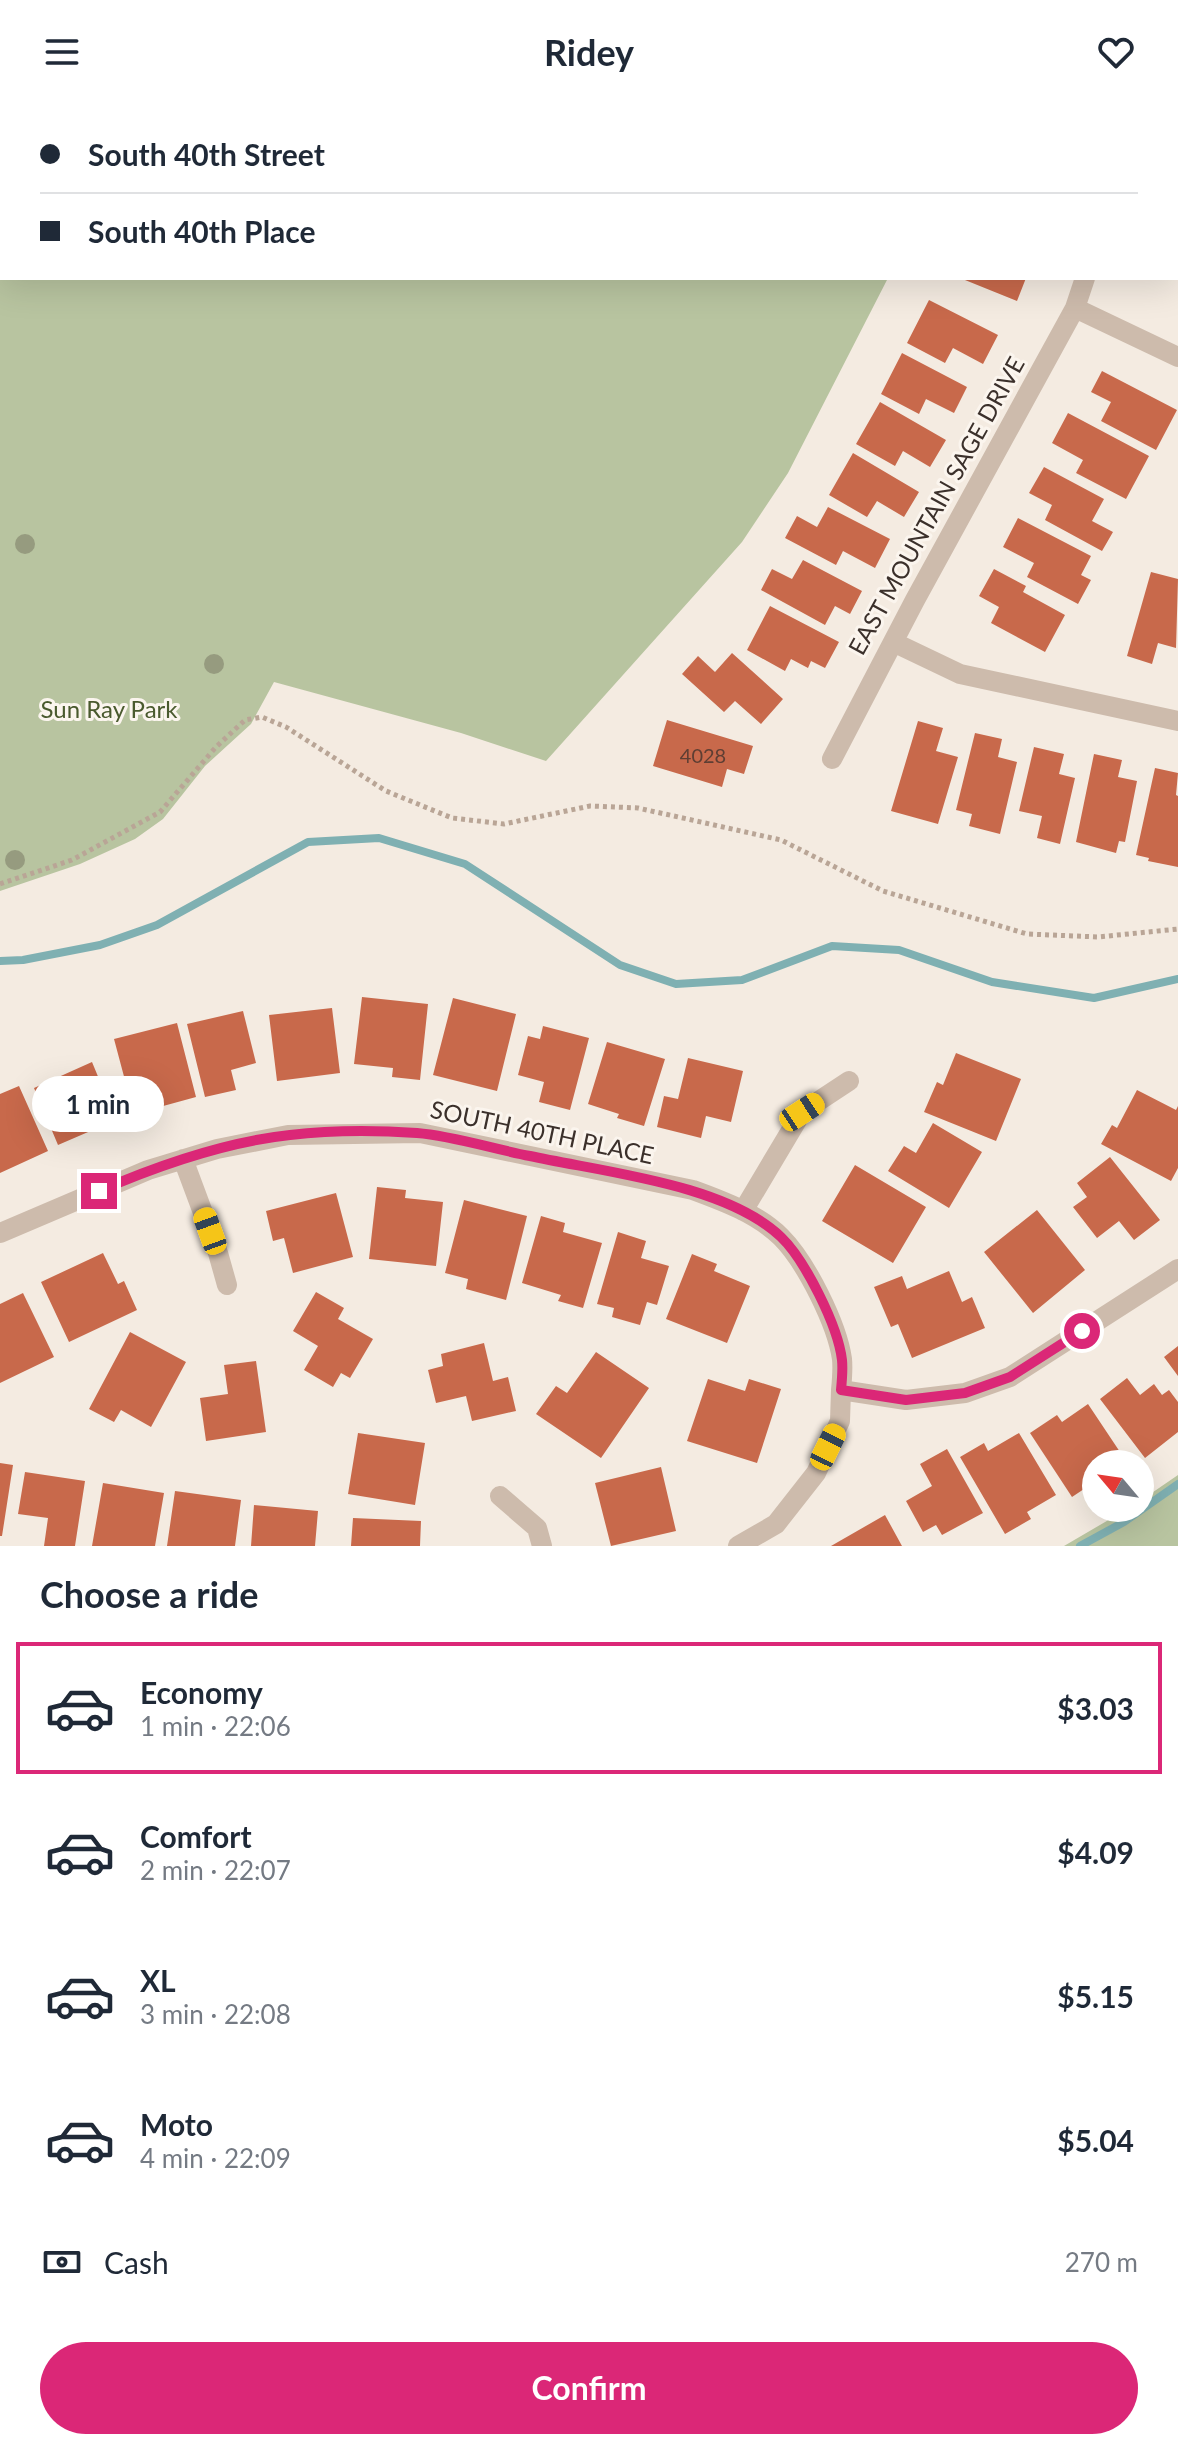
<!DOCTYPE html>
<html lang="en">
<head>
<meta charset="utf-8">
<style>
  :root { --surface:#fff; --page:#f6f6f7; --text:#1f2937; --muted:#747a83; --line:#e0e1e3; --accent:#db2777 }
  body { margin:0; font-family:Lato,sans-serif; background:var(--page); color:var(--text); height:100vh; display:flex; flex-direction:column; font-size:30px; white-space:nowrap }
  * { box-sizing:border-box; margin:0 }
  p { font-size:26px; color:var(--muted) }
  .icon { flex:none; width:44px; height:44px; fill:none; stroke:currentColor; stroke-width:2; stroke-linecap:round; stroke-linejoin:round }
  .map { position:relative; height:1442px; overflow:hidden }
  .sheet { display:flex; flex-direction:column; background:var(--surface); flex:1 }
  .sheet>* { flex:none }
  .guide { position:absolute; left:0px; top:0px; width:1178px; height:176px; box-shadow:0 8px 32px #0002; display:grid; align-content:center; height:176px; padding:0 40px; background:var(--surface) }
  .needle { width:52px; rotate:299deg }
  .controls { position:absolute; left:1082px; top:1346px; display:grid; gap:16px }
  .controls a { display:grid; place-items:center; width:72px; height:72px; border-radius:50%; background:var(--surface); box-shadow:0 8px 32px #0002; font-size:40px }
  .end { position:absolute; width:36px; height:36px; margin:-18px; border:10px solid #db2777; background:#fff; box-shadow:0 0 0 4px #fff }
  .from { border-radius:50% }
  .bubble { position:absolute; height:56px; border-radius:28px; background:var(--surface); box-shadow:0 8px 32px #0002; font-size:26px; font-weight:700; line-height:56px; text-align:center }
  .car { position:absolute; width:24px; height:48px; margin:-24px -12px; border-radius:10px; box-shadow:0 0 6px 2px #0007; background:linear-gradient(#f5c518 24%,#345 0 40%,#f5c518 0 76%,#345 0 86%,#f5c518 0) }
  .guide b { display:flex; align-items:center; gap:28px; height:76px; font-size:30px }
  .guide b+b { border-top:2px solid var(--line) }
  .guide i { width:20px; height:20px; background:var(--text) }
  ul { padding:0; list-style:none }
  li { display:flex; align-items:center; gap:24px; height:132px; margin:0 16px 12px; padding:0 24px; border:4px solid transparent; border-radius:0px }
  li div { flex:1 }
  li b { display:block; font-size:30px }
  li em { font-style:normal; font-weight:700 }
  li.active { border-color:var(--accent) }
  li>.icon { width:72px; height:72px; stroke-width:1.5 }
  h2 { padding:0 40px; font-size:36px; line-height:96px }
  .pay { display:flex; align-items:center; gap:20px; height:88px; padding:0 40px; font-size:30px }
  .pay p { margin-inline-start:auto }
  .action { display:flex; gap:16px; margin-top:auto; padding:16px 40px }
  .action a { flex:1; height:92px; border-radius:48px; background:var(--accent); color:#fff; font-size:32px; font-weight:700; line-height:92px; text-align:center }
  header { display:flex; justify-content:space-between; align-items:center; height:104px; padding:0 40px; background:var(--surface); font-size:36px; font-weight:700 }
  .map>svg:first-child { display:block }
  .green { fill:#b8c4a0 }
  .lines { fill:none; stroke-linecap:round; stroke-linejoin:round }
  .stream { stroke:#7fb0b2; stroke-width:8 }
  .building { fill:#c8694b }
  .path { stroke:#b9a596; stroke-width:5; stroke-dasharray:4 4; stroke-linecap:butt }
  .minor { stroke:#cdbbac; stroke-width:20 }
  .tree { fill:#969b7f }
  .route { stroke:#db2777; stroke-width:10 }
  .labels { text-anchor:middle; stroke-width:6; stroke-linejoin:round; paint-order:stroke }
  .number-label { font-size:20px; fill:#5e3e33 }
  .street-label { font-size:24px; fill:#3b302b; stroke:#fbf5ee }
  .park-label { font-size:24px; fill:#4a5a2e; stroke:#fbf5ee }
</style>
</head>
<body>
<header><svg class="icon" aria-label="menu" viewBox="0 0 24 24"><path d="M4 6h16M4 12h16M4 18h16"/></svg>Ridey<svg class="icon" aria-label="heart" viewBox="0 0 24 24"><path d="M12 20l-8-8c-3-5 5-10 8-4 3-6 11-1 8 4z"/></svg></header>
<div class="map">
<svg width="1178" height="1442" viewBox="0 0 1178 1442">
  <rect width="100%" height="100%" fill="#f4ebe1"/>
  <path class="green" d="M 0,0 L 945,0 L 2,2 L 2,174 L 888,174 L 788,369 L 742,438 L 546,657 L 461,629 L 274,578 L 251,620 L 205,662 L 163,715 L 135,735 L 80,760 L 0,787 Z
    M 1178,1371 L 1178,1442 L 1064,1442 L 1129,1404 L 1140,1404 L 1140,1397 Z"/>
  <g class="lines">
    <path class="stream" d="M 0,857 L 23,856 L 100,841 L 157,821 L 308,738 L 379,734 L 465,760 L 620,861 L 676,880 L 742,876 L 832,842 L 899,846 L 992,878 L 1094,894 L 1178,875
      M 1080,1442 L 1124,1418 L 1178,1380"/>
  </g>
  <path class="building" d="M 960,174 L 1026,174 L 1017,197 Z
    M 929,196 L 998,231 L 983,260 L 953,244 L 945,259 L 907,239 Z
    M 902,249 L 967,283 L 954,309 L 926,295 L 919,310 L 881,290 Z
    M 1102,267 L 1177,306 L 1156,346 L 1101,317 L 1111,298 L 1091,288 Z
    M 880,298 L 946,336 L 930,363 L 903,347 L 895,362 L 856,340 Z
    M 1068,309 L 1149,352 L 1126,395 L 1076,369 L 1083,356 L 1052,339 Z
    M 853,349 L 919,388 L 904,413 L 877,397 L 867,413 L 829,391 Z
    M 1044,363 L 1104,395 L 1092,417 L 1113,428 L 1102,447 L 1045,416 L 1052,401 L 1029,389 Z
    M 828,403 L 890,435 L 875,464 L 843,447 L 836,461 L 785,434 L 797,412 L 817,423 Z
    M 1018,414 L 1091,452 L 1081,471 L 1091,476 L 1078,500 L 1027,473 L 1034,459 L 1003,443 Z
    M 803,456 L 862,487 L 850,510 L 835,502 L 825,521 L 761,486 L 772,465 L 792,475 Z
    M 994,465 L 1026,482 L 1023,488 L 1065,511 L 1045,548 L 991,519 L 999,503 L 979,492 Z
    M 1151,468 L 1178,475 L 1176,544 L 1158,539 L 1152,560 L 1127,552 Z
    M 770,502 L 839,538 L 825,564 L 811,557 L 808,564 L 791,555 L 785,567 L 747,546 Z
    M 732,549 L 783,595 L 761,620 L 735,597 L 724,608 L 682,570 L 698,552 L 715,568 Z
    M 667,616 L 753,642 L 744,670 L 727,665 L 722,683 L 653,662 Z
    M 918,617 L 943,624 L 936,647 L 958,653 L 938,720 L 891,707 Z
    M 975,629 L 1002,635 L 998,653 L 1017,658 L 1000,730 L 969,722 L 972,710 L 956,706 Z
    M 1034,643 L 1064,650 L 1059,670 L 1075,674 L 1060,740 L 1037,734 L 1042,712 L 1019,707 Z
    M 1094,650 L 1122,656 L 1118,673 L 1137,677 L 1125,738 L 1119,737 L 1116,749 L 1076,738 Z
    M 1155,664 L 1178,669 L 1176,691 L 1178,692 L 1178,763 L 1148,757 L 1149,754 L 1136,751 Z
    M 362,893 L 428,900 L 420,976 L 392,973 L 393,964 L 354,960 Z
    M 453,894 L 516,910 L 497,987 L 433,971 Z
    M 332,904 L 340,969 L 277,977 L 269,911 Z
    M 243,907 L 256,959 L 231,966 L 236,986 L 205,993 L 187,920 Z
    M 177,919 L 196,993 L 134,1010 L 114,935 Z
    M 543,922 L 589,934 L 570,1006 L 539,998 L 544,978 L 518,971 L 528,932 L 540,935 Z
    M 607,938 L 665,955 L 644,1022 L 617,1014 L 619,1010 L 588,1000 Z
    M 956,949 L 1021,975 L 996,1037 L 924,1008 L 937,978 L 943,981 Z
    M 688,954 L 743,967 L 731,1018 L 706,1012 L 701,1034 L 657,1023 L 664,992 L 678,995 Z
    M 92,958 L 116,1016 L 58,1041 L 34,984 Z
    M 19,982 L 48,1047 L 0,1069 L 0,990 Z
    M 1137,986 L 1176,1006 L 1178,1002 L 1178,1064 L 1171,1077 L 1101,1040 L 1112,1021 L 1117,1024 Z
    M 933,1019 L 982,1048 L 949,1104 L 888,1067 L 904,1042 L 916,1049 Z
    M 1110,1053 L 1160,1116 L 1134,1136 L 1119,1117 L 1097,1134 L 1073,1103 L 1087,1093 L 1077,1079 Z
    M 855,1061 L 926,1103 L 893,1159 L 822,1117 Z
    M 377,1083 L 406,1086 L 405,1094 L 443,1098 L 436,1162 L 369,1155 Z
    M 336,1089 L 353,1153 L 293,1169 L 284,1134 L 273,1137 L 266,1107 Z
    M 464,1096 L 527,1112 L 506,1196 L 466,1185 L 468,1175 L 445,1169 Z
    M 1037,1106 L 1085,1166 L 1033,1209 L 984,1148 Z
    M 541,1112 L 565,1119 L 563,1128 L 602,1139 L 583,1204 L 558,1197 L 561,1191 L 522,1179 Z
    M 618,1128 L 646,1137 L 641,1154 L 669,1162 L 657,1201 L 647,1198 L 640,1221 L 612,1213 L 614,1204 L 597,1200 Z
    M 103,1149 L 118,1180 L 124,1177 L 137,1206 L 69,1238 L 41,1178 Z
    M 692,1150 L 717,1160 L 714,1167 L 750,1182 L 727,1239 L 666,1215 Z
    M 949,1167 L 962,1198 L 972,1193 L 985,1224 L 912,1254 L 898,1220 L 891,1223 L 874,1183 L 902,1172 L 907,1185 Z
    M 316,1188 L 344,1204 L 338,1215 L 373,1235 L 350,1274 L 341,1269 L 333,1283 L 304,1266 L 318,1242 L 293,1227 Z
    M 23,1189 L 54,1253 L 0,1279 L 0,1200 Z
    M 130,1228 L 186,1258 L 151,1323 L 121,1306 L 114,1318 L 89,1305 Z
    M 484,1239 L 493,1277 L 508,1273 L 516,1307 L 472,1317 L 466,1292 L 436,1299 L 428,1266 L 443,1262 L 441,1250 Z
    M 1178,1242 L 1178,1272 L 1164,1253 Z
    M 596,1248 L 649,1284 L 601,1354 L 536,1310 L 556,1282 L 567,1289 Z
    M 256,1257 L 266,1328 L 206,1337 L 200,1294 L 228,1290 L 224,1261 Z
    M 1127,1274 L 1140,1291 L 1154,1280 L 1162,1291 L 1169,1286 L 1178,1298 L 1178,1328 L 1145,1354 L 1100,1295 Z
    M 708,1275 L 745,1287 L 749,1275 L 781,1285 L 757,1359 L 687,1337 Z
    M 1088,1300 L 1128,1360 L 1096,1360 L 1096,1377 L 1072,1393 L 1030,1329 L 1057,1311 L 1062,1318 Z
    M 358,1329 L 425,1339 L 415,1401 L 348,1390 Z
    M 1019,1329 L 1056,1391 L 1027,1408 L 1031,1415 L 1005,1430 L 960,1353 L 984,1339 L 988,1347 Z
    M 947,1345 L 983,1409 L 942,1431 L 936,1421 L 923,1428 L 906,1397 L 932,1382 L 920,1360 Z
    M 0,1359 L 13,1361 L 2,1432 L 0,1432 Z
    M 661,1363 L 676,1427 L 611,1442 L 595,1379 Z
    M 25,1368 L 85,1377 L 75,1442 L 44,1442 L 48,1414 L 18,1410 Z
    M 103,1379 L 164,1389 L 155,1442 L 92,1442 Z
    M 175,1387 L 241,1396 L 235,1442 L 167,1442 Z
    M 254,1401 L 318,1407 L 315,1442 L 251,1442 Z
    M 885,1411 L 902,1442 L 831,1442 Z
    M 353,1414 L 421,1417 L 420,1442 L 351,1442 Z"/>
  <g class="lines">
    <path class="path" d="M 0,780 L 72,756 L 160,708 L 216,643 L 245,616 L 262,613 L 286,623 L 386,687 L 452,714 L 504,720 L 590,702 L 638,704 L 781,736 L 883,787 L 1027,830 L 1098,833 L 1178,825"/>
    <path class="minor" d="M 1119,2 L 1119,0
      M 1075,204 L 1178,253
      M 893,538 L 960,570 L 1178,617
      M 832,655 L 915,496 L 1075,204 L 1085,174
      M 183,1055 L 218,1149 L 227,1181
      M 743,1107 L 802,1008 L 849,977
      M 0,1129 L 148,1066 L 217,1045 L 288,1031 L 420,1029 L 693,1086 C 723,1097 758,1110 781,1133 C 806,1158 837,1220 842,1255 C 843,1265 842,1276 841,1286
      M 500,1392 L 537,1424 L 542,1442
      M 738,1442 L 776,1420 L 816,1369 L 840,1317 L 841,1286 L 906,1296 L 965,1289 L 1010,1273 L 1178,1165"/>
  </g>
  <g class="tree">
    <circle cx="25" cy="440" r="10"/>
    <circle cx="214" cy="560" r="10"/>
    <circle cx="15" cy="756" r="10"/>
  </g>
  <g class="lines">
    <path class="route" d="M 99,1087 C 159,1061 224,1038 290,1031 C 331,1026 376,1026 417,1029 C 454,1032 493,1045 530,1052 C 603,1068 726,1080 781,1133 C 805,1156 838,1222 842,1256 C 843,1266 842,1276 841,1286 L 906,1296 L 965,1289 L 1010,1273 L 1082,1227"/>
  </g>
  <g class="labels">
    <g class="number-label">
      <text x="703" y="659">4028</text>
    </g>
    <g class="street-label">
      <text transform="translate(937 402) rotate(-61)" y="8">EAST MOUNTAIN SAGE DRIVE</text>
      <text transform="translate(542 1029) rotate(12)" y="8">SOUTH 40TH PLACE</text>
    </g>
    <g class="park-label">
      <text x="109" y="614">Sun Ray Park</text>
    </g>
  </g>
</svg>
<div class="controls">
<a><svg class="needle" viewBox="-14 -14 28 28"><path d="M0-13l5 13h-10z" fill="#e53935"/><path d="M0 13l5-13h-10z" fill="#747a83"/></svg></a>
</div>
<i class="end from" style="left:1082px;top:1227px"></i>
<i class="end" style="left:99px;top:1087px"></i>
<div class="bubble" style="left:32px;top:972px;width:132px">1 min</div>
<i class="car" style="left:802px;top:1008px;rotate:57deg"></i>
<i class="car" style="left:210px;top:1127px;rotate:340deg"></i>
<i class="car" style="left:828px;top:1343px;rotate:26deg"></i>
<div class="guide">
<b><i class="from"></i>South 40th Street</b>
<b><i></i>South 40th Place</b>
</div>
</div>
<section class="sheet">
<h2>Choose a ride</h2>
<ul>
<li class="active"><svg class="icon" aria-label="car" viewBox="0 0 24 24"><path d="M5 17H2v-5l4-1 3-4h7l3 4 3 1v5h-3M9 17h6M6 11h13"/><circle cx="7" cy="17" r="2"/><circle cx="17" cy="17" r="2"/></svg><div><b>Economy</b><p>1 min · 22:06</p></div><em>$3.03</em></li>
<li><svg class="icon" aria-label="car" viewBox="0 0 24 24"><path d="M5 17H2v-5l4-1 3-4h7l3 4 3 1v5h-3M9 17h6M6 11h13"/><circle cx="7" cy="17" r="2"/><circle cx="17" cy="17" r="2"/></svg><div><b>Comfort</b><p>2 min · 22:07</p></div><em>$4.09</em></li>
<li><svg class="icon" aria-label="car" viewBox="0 0 24 24"><path d="M5 17H2v-5l4-1 3-4h7l3 4 3 1v5h-3M9 17h6M6 11h13"/><circle cx="7" cy="17" r="2"/><circle cx="17" cy="17" r="2"/></svg><div><b>XL</b><p>3 min · 22:08</p></div><em>$5.15</em></li>
<li><svg class="icon" aria-label="car" viewBox="0 0 24 24"><path d="M5 17H2v-5l4-1 3-4h7l3 4 3 1v5h-3M9 17h6M6 11h13"/><circle cx="7" cy="17" r="2"/><circle cx="17" cy="17" r="2"/></svg><div><b>Moto</b><p>4 min · 22:09</p></div><em>$5.04</em></li>
</ul>
<div class="pay"><svg class="icon" aria-label="cash" viewBox="0 0 24 24"><path d="M3 7h18v10H3z"/><circle cx="12" cy="12" r="2"/></svg>Cash<p>270 m</p></div>
<div class="action"><a>Confirm</a></div>
</section>
</body>
</html>
